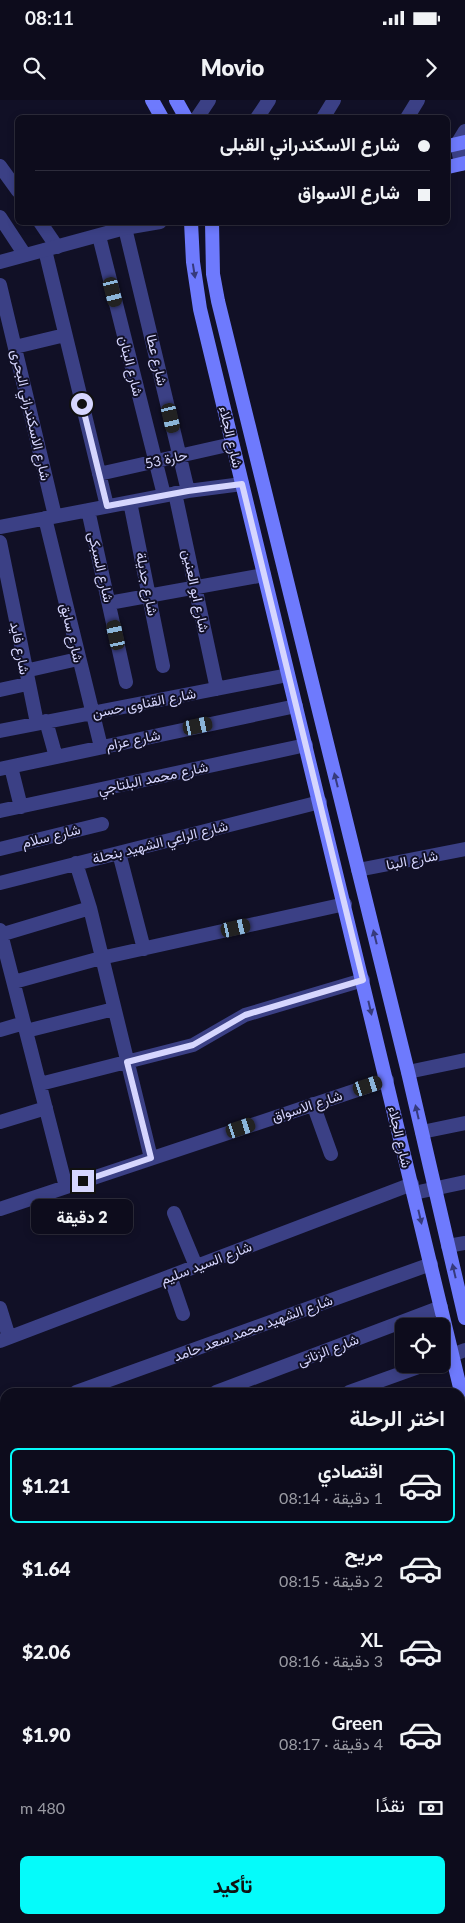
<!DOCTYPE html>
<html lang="ar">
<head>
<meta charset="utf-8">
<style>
  :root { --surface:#0d0c1c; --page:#161525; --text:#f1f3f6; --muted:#9a9ba3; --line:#2d2c3b; --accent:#05fbfa }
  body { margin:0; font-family:Lato,Vazirmatn,sans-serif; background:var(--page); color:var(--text); direction:rtl; height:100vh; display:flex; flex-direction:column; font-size:19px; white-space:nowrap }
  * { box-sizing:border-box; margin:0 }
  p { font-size:16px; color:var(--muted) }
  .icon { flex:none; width:28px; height:28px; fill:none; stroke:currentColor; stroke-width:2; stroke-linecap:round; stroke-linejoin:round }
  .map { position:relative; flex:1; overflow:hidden; direction:ltr }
  .details { position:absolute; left:0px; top:1288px; width:465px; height:536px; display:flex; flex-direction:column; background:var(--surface); border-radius:15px 15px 0 0; box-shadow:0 2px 8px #0003,0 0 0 1px var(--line); direction:rtl }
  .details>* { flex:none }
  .top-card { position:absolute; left:15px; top:15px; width:435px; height:110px; border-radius:8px; box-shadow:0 2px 8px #0003,0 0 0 1px var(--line); direction:rtl; display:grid; align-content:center; height:110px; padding:0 20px; background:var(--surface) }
  .controls { position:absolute; left:395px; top:1218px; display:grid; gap:10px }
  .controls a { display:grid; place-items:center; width:55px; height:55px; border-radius:8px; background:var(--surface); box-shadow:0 2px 8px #0003,0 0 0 1px var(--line); font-size:25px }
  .end { position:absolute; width:22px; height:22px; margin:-11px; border:6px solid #d6d6fe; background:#111; box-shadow:0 0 0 2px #111 }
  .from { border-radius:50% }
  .bubble { position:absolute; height:35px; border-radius:8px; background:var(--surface); box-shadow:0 2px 8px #0003,0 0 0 1px var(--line); font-size:16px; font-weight:800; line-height:35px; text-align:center; direction:rtl }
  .car { position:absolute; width:15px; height:30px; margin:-15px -8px; border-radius:6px; box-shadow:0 0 4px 1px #0007; background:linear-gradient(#222 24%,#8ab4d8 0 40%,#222 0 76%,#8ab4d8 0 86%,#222 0) }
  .top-card b { display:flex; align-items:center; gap:18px; height:48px; font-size:19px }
  .top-card b+b { border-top:1px solid var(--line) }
  .top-card i { width:12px; height:12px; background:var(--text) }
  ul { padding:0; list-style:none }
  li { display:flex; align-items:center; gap:15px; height:75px; margin:0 10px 8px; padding:0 10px; border:2px solid transparent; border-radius:8px }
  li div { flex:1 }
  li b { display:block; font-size:19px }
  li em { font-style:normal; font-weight:800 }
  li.on { border-color:var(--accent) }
  li>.icon { width:45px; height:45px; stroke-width:1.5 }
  h2 { padding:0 20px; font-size:22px; line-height:60px }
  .pay { display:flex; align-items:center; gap:12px; height:55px; padding:0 20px; font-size:19px }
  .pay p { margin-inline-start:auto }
  .button { display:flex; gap:10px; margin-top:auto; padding:10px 20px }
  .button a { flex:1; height:58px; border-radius:8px; background:var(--accent); color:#111; font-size:20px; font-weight:800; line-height:58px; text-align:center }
  .status { display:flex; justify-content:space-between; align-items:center; height:35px; padding:0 25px; background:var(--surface); direction:ltr }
  .status svg { height:14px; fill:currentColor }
  header { display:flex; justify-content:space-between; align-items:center; height:65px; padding:0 20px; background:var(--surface); font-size:22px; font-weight:800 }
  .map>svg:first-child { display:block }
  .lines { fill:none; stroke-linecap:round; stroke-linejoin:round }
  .minor { stroke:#3b4085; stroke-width:14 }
  .tertiary { stroke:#3b4085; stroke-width:14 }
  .secondary { stroke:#6e7afd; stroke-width:14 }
  .oneway { fill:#363a7c }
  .route { stroke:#d6d6fe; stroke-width:6 }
  .labels { text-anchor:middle; stroke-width:4; stroke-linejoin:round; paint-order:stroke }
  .street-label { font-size:14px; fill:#d6d6fe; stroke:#111026 }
</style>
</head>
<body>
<div class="status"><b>08:11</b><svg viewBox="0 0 49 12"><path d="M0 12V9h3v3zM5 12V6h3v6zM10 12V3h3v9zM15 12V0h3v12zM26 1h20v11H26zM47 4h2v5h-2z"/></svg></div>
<header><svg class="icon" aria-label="forward" viewBox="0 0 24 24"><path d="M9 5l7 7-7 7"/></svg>Movio<svg class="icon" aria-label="search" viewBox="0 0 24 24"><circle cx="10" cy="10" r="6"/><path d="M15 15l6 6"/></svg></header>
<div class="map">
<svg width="465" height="1823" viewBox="0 0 465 1823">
  <rect width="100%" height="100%" fill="#111026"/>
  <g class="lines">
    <path class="minor" d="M 197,18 L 209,0
      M 257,18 L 269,0
      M 323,18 L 334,0
      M 407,18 L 418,0
      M 461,64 L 457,44 L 465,31
      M 0,66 L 18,91
      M 0,117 L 25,155
      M 40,122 L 57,147
      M 125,128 L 188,391
      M 99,136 L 164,395
      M 45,150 L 107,406
      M 0,185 L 55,416
      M 15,247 L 65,235
      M 99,374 L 232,344
      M 175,393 L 217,589
      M 130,402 L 163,566
      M 88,410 L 126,582
      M 45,418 L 101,647
      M 0,427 L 188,391 L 242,384
      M 0,442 L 37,623
      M 109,503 L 264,475
      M 25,571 L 78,559
      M 0,590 L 27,584
      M 46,621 L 56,657
      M 0,631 L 288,575
      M 11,667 L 21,707
      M 0,669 L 296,606
      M 0,711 L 306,645
      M 0,749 L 102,724
      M 119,753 L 144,849
      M 76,763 L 90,808 L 151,1058
      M 358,770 L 465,749
      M 0,783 L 320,702
      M 0,830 L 66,1087
      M 0,835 L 90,808
      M 14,882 L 101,858 L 345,804
      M 0,930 L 24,923
      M 26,931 L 114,909
      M 408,972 L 465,960
      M 40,984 L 193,945 L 245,915 L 363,880
      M 313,1004 L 331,1054
      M 0,1022 L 46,1008
      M 422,1032 L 465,1023
      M 414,1093 L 465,1082
      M 0,1109 L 387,980
      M 174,1113 L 196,1166
      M 448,1146 L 465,1143
      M 170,1176 L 183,1214
      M 0,1208 L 9,1237
      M 0,1241 L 412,1084
      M 441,1259 L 465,1250
      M 76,1292 L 431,1164
      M 216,1292 L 441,1207
      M 349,1292 L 427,1264
      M 0,1320 L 5,1318
      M 460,1336 L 465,1335
      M 0,1375 L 5,1373
      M 460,1398 L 465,1397
      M 0,1420 L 5,1418
      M 460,1455 L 465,1453
      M 0,1492 L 5,1490
      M 460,1498 L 465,1497
      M 0,1552 L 5,1551
      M 460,1552 L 465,1551
      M 0,1581 L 5,1592
      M 460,1609 L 465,1607
      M 0,1620 L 5,1618
      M 0,1661 L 5,1660
      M 460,1698 L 465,1696
      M 0,1715 L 5,1714
      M 460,1763 L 465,1761
      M 0,1769 L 5,1767
      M 0,1794 L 5,1792
      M 70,1823 L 83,1819
      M 285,1823 L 297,1819"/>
    <path class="tertiary" d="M 0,162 L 125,128 L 160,122"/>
    <path class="secondary" d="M 152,0 L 162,18
      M 176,0 L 186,18
      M 448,46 L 465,42
      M 448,67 L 465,63
      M 191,122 L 193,162 L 200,209 L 465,1308
      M 212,122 L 213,174 L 218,201 L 408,972 L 465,1218"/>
  </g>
  <defs><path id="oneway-solid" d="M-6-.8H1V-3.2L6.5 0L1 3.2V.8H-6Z" transform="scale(1.25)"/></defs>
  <g class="oneway">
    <use href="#oneway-solid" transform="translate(194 171) rotate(81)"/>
    <use href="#oneway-solid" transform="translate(336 680) rotate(-104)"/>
    <use href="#oneway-solid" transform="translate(375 837) rotate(-104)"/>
    <use href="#oneway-solid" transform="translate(370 908) rotate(77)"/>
    <use href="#oneway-solid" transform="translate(417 1012) rotate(-103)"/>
    <use href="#oneway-solid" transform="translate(420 1117) rotate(77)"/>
    <use href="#oneway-solid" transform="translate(454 1171) rotate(-103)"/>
  </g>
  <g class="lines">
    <path class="route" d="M 82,304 L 107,406 L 188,391 L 242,384 L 363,880 L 245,915 L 193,945 L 127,962 L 151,1058 L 83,1081"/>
  </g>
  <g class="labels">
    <g class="street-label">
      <text transform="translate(157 260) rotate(77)" y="5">شارع عطا</text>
      <text transform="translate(131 266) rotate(76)" y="5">شارع البنان</text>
      <text transform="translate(31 315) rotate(77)" y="5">شارع الاسكندراني البحرى</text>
      <text transform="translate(231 337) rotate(77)" y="5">شارع الجلاء</text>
      <text transform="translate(166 359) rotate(-13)" y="5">حارة 53</text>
      <text transform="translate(101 467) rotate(77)" y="5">شارع السبكى</text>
      <text transform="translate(147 484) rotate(79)" y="5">شارع جديلة</text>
      <text transform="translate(196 491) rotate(78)" y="5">شارع ابو العنين</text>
      <text transform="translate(72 533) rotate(77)" y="5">شارع سابق</text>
      <text transform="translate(20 548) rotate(79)" y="5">شارع فايد</text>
      <text transform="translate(144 603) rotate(-11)" y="5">شارع القناوى حسن</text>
      <text transform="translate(133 640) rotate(-12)" y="5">شارع عزام</text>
      <text transform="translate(153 678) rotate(-12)" y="5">شارع محمد البلتاجي</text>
      <text transform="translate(51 736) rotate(-14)" y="5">شارع سلام</text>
      <text transform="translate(160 742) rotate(-14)" y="5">شارع الراعي الشهيد بنحلة</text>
      <text transform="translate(412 760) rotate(-11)" y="5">شارع البنا</text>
      <text transform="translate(307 1006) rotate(-18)" y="5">شارع الاسواق</text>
      <text transform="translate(400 1037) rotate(77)" y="5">شارع الجلاء</text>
      <text transform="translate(206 1163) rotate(-21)" y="5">شارع السيد سليم</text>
      <text transform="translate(253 1228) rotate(-20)" y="5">شارع الشهيد محمد سعد حامد</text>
      <text transform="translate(328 1250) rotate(-21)" y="5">شارع الزناتى</text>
    </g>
  </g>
</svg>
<div class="controls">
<a><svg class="icon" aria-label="locate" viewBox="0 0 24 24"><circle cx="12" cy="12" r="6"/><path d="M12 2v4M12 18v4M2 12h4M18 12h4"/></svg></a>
</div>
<i class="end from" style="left:82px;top:304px"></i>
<i class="end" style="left:83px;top:1081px"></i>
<div class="bubble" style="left:31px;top:1099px;width:102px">2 دقيقة</div>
<i class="car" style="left:113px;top:192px;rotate:166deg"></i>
<i class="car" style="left:171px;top:318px;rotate:167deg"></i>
<i class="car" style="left:116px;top:535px;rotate:348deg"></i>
<i class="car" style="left:198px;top:626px;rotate:78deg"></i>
<i class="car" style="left:236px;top:828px;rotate:77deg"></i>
<i class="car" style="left:368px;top:986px;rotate:72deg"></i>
<i class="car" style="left:241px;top:1028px;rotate:72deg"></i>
<div class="top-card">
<b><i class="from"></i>شارع الاسكندراني القبلى</b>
<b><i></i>شارع الاسواق</b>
</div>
<section class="details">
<h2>اختر الرحلة</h2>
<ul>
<li class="on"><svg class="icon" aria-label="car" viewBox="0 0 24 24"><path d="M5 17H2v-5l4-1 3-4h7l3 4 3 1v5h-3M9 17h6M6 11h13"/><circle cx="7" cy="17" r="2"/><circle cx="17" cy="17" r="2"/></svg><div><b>اقتصادي</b><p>1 دقيقة · 08:14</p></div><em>$1.21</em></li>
<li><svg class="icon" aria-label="car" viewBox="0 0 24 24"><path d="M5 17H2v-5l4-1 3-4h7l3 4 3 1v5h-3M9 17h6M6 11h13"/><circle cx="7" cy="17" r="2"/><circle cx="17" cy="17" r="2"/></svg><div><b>مريح</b><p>2 دقيقة · 08:15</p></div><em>$1.64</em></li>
<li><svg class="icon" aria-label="car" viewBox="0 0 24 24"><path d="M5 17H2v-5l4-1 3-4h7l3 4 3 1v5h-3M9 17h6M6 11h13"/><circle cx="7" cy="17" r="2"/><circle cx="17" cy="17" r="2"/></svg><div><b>XL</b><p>3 دقيقة · 08:16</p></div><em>$2.06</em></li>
<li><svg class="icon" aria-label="car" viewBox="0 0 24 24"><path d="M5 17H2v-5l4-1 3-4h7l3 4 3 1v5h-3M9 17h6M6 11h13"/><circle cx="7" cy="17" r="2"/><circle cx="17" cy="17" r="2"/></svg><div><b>Green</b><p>4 دقيقة · 08:17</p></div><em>$1.90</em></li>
</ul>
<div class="pay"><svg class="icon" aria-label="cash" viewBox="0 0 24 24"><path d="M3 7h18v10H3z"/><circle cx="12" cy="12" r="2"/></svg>نقدًا<p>480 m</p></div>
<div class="button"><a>تأكيد</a></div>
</section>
</div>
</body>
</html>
